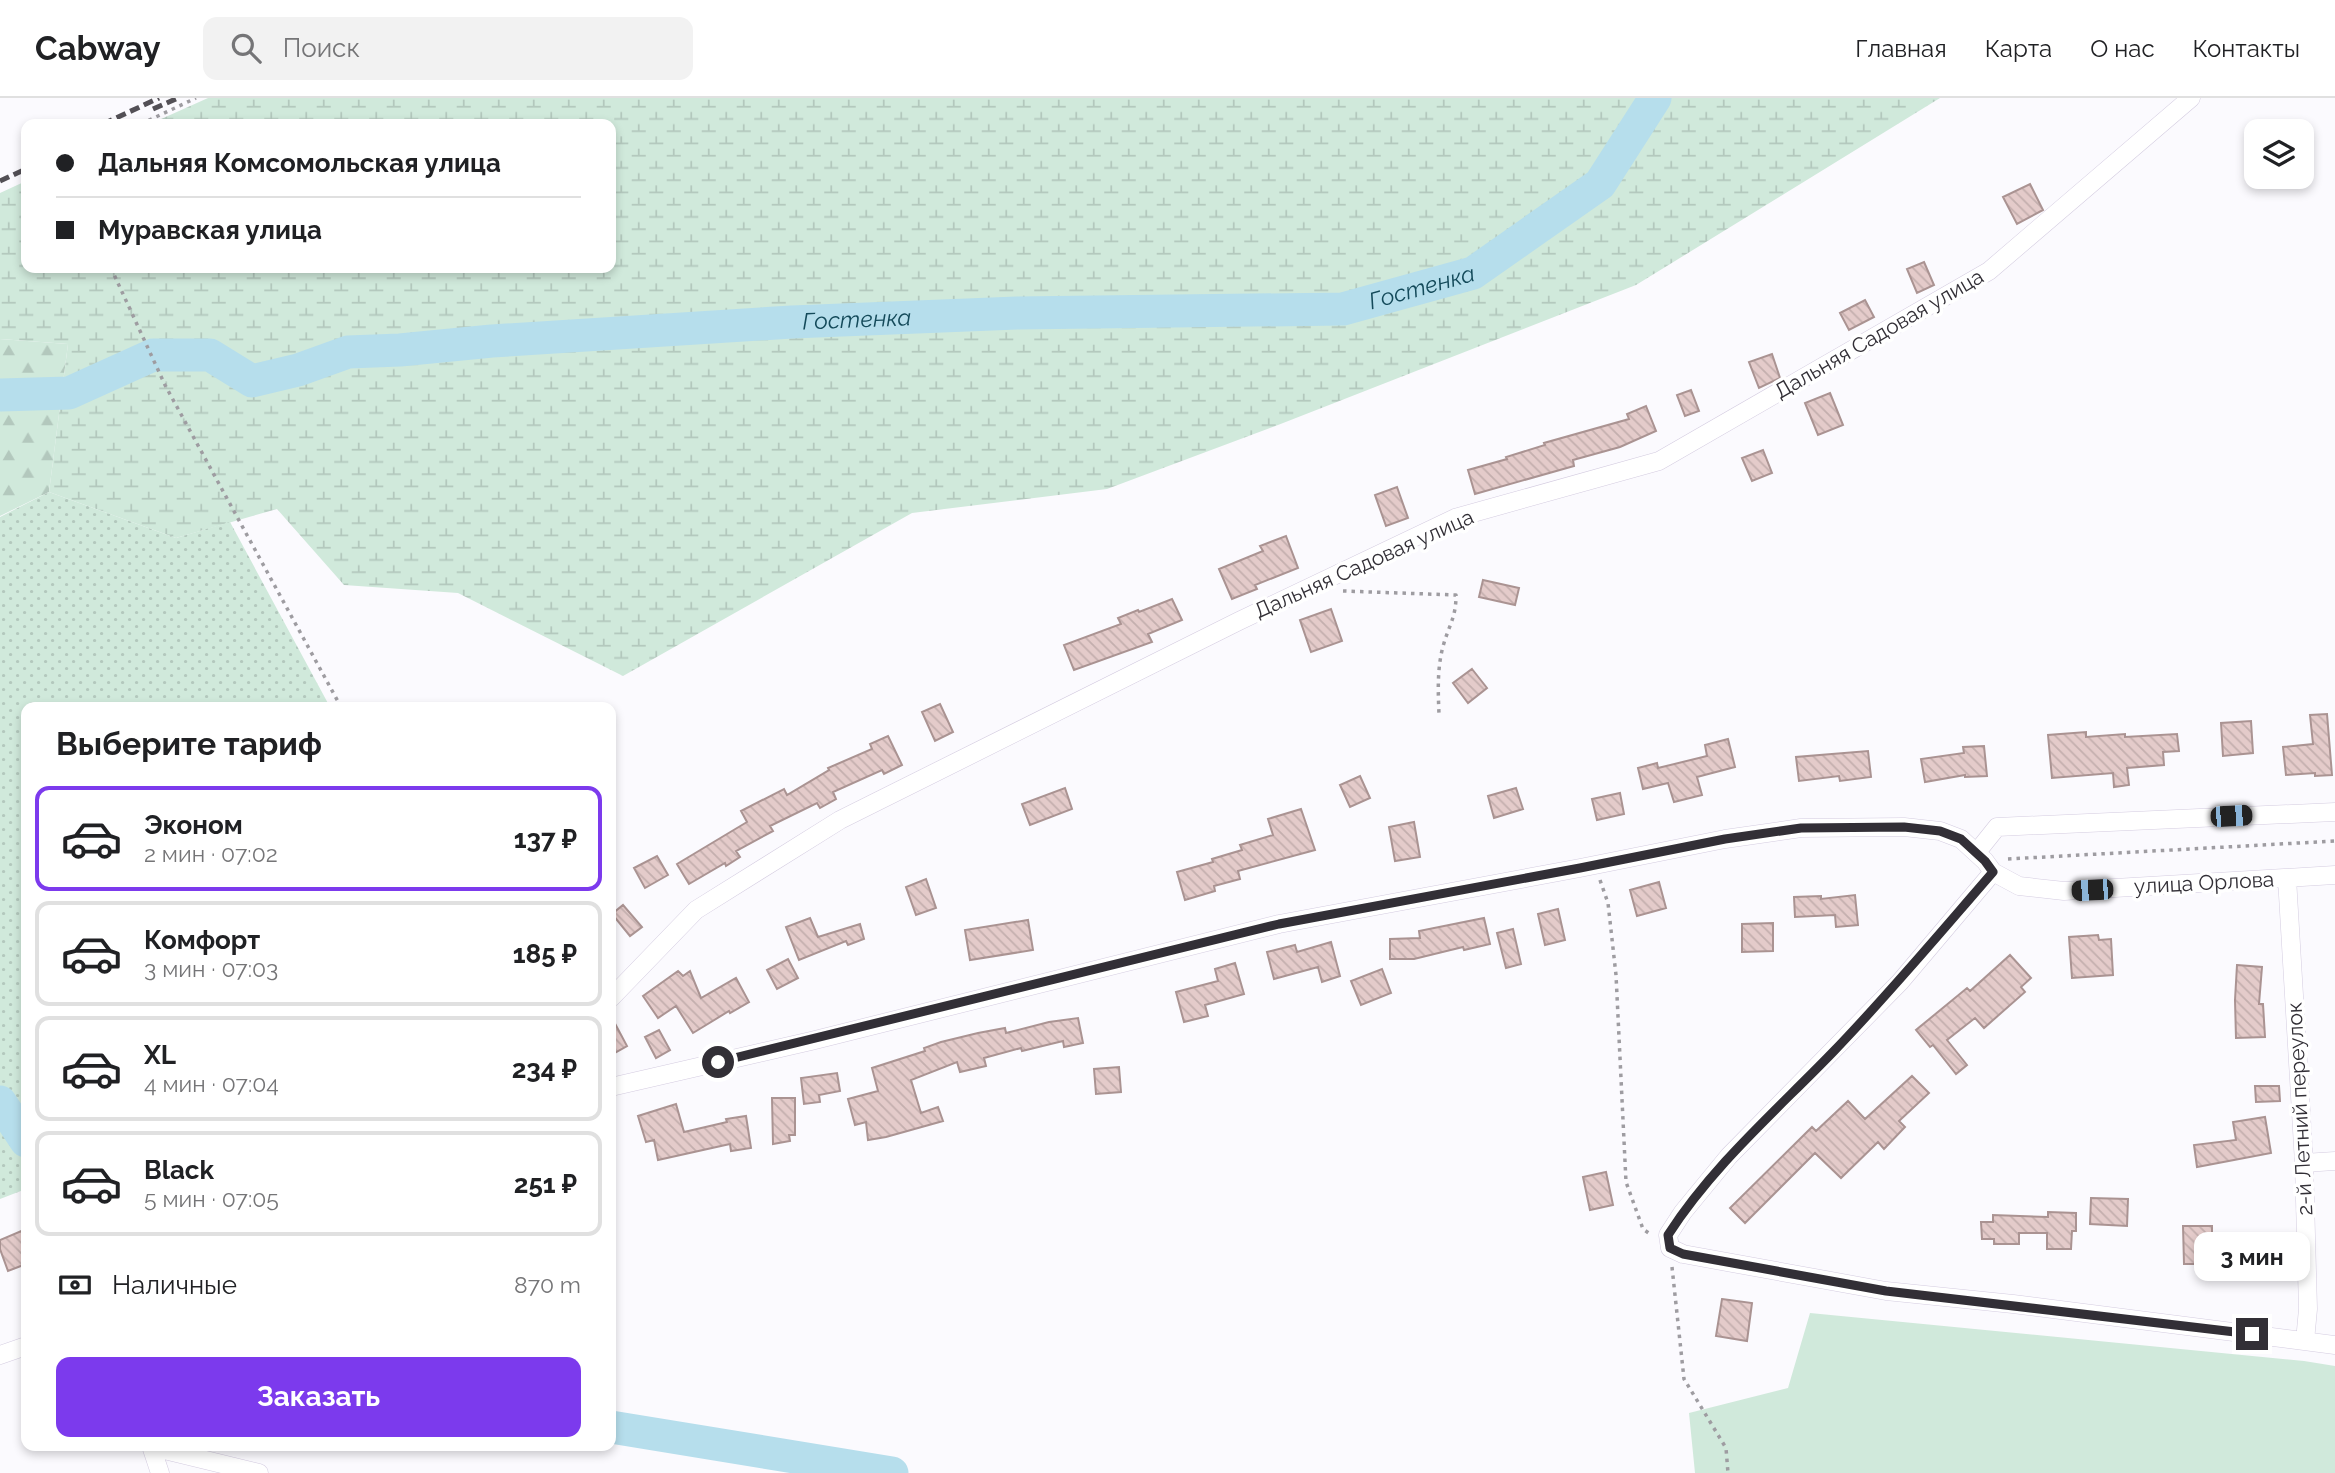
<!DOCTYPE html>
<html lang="ru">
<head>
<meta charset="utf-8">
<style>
  :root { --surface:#fff; --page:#f2f2f2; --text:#202124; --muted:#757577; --line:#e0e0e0; --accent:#7c3aed }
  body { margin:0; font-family:Raleway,sans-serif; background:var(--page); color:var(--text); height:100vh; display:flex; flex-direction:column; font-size:26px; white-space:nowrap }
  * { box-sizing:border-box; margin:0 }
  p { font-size:23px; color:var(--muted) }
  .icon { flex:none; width:38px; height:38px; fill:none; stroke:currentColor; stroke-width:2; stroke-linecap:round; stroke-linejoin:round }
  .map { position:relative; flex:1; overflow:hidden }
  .panel { position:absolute; left:21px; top:604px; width:595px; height:749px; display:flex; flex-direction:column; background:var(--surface); border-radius:14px; box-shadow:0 4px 10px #0003 }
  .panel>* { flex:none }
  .banner { position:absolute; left:21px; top:21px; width:595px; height:154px; border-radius:14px; box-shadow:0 4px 10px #0003; display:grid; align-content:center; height:154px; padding:0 35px; background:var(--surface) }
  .buttons { position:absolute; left:2244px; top:21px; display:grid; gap:14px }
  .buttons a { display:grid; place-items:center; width:70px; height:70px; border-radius:14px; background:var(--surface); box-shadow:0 4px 10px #0003; font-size:35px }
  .end { position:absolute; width:32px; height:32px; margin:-16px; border:9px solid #322f36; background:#fff; box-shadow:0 0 0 4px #fff }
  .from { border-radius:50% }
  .bubble { position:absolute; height:49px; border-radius:14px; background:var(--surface); box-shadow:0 4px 10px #0003; font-size:23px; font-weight:700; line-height:49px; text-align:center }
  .car { position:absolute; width:21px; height:42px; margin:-21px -10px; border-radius:9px; box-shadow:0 0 5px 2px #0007; background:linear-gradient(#222 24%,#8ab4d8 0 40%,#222 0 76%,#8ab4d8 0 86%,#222 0) }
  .banner b { display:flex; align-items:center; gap:24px; height:66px; font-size:26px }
  .banner b+b { border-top:2px solid var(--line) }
  .banner i { width:18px; height:18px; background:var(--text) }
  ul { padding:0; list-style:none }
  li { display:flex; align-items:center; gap:21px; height:105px; margin:0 14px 10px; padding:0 21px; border:4px solid var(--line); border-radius:14px }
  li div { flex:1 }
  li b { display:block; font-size:26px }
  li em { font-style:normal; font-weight:700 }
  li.selected { border-color:var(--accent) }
  li>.icon { width:63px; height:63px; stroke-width:1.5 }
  h2 { padding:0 35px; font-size:32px; line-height:84px }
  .pay { display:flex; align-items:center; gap:18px; height:77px; padding:0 35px; font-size:26px }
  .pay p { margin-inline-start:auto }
  .button { display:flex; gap:14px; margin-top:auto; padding:14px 35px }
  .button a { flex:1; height:80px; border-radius:14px; background:var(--accent); color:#fff; font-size:28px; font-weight:700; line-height:80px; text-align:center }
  header { display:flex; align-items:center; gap:42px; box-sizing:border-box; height:98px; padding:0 35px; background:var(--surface); border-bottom:2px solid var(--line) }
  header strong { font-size:33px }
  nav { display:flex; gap:38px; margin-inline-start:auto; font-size:24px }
  .search { width:490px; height:63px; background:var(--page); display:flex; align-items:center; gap:18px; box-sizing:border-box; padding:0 24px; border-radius:14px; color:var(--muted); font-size:26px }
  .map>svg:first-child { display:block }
  .grass { fill:#d0e9db }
  .forest { fill:url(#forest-firs) }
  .wetland { fill:url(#wetland-marsh) }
  .garden { fill:url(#garden-dots) }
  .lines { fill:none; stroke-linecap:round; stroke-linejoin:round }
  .river { stroke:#b6deec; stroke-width:33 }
  .building { fill:url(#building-back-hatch); stroke:#aa9392; stroke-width:2 }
  .street-casing { stroke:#d4cce0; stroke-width:19 }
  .path { stroke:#9e9ca1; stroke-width:3.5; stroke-dasharray:3.5 5; stroke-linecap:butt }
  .street { stroke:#fff; stroke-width:18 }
  .rail { stroke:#535056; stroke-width:5; stroke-dasharray:10 5; stroke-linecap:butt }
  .route { stroke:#322f36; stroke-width:9 }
  .labels { text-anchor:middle; stroke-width:7; stroke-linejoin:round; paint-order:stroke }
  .street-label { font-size:21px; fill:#322f36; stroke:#fff }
  .water-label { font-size:23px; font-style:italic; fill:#144a5a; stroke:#fff }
</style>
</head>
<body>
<header>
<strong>Cabway</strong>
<div class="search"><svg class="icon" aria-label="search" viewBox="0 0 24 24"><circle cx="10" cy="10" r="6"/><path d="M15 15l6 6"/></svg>Поиск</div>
<nav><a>Главная</a><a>Карта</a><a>О нас</a><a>Контакты</a></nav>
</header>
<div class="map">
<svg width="2335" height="1375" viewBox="0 0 2335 1375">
  <defs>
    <pattern id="forest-firs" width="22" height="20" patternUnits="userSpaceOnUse" patternTransform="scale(1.75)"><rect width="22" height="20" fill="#d0e9db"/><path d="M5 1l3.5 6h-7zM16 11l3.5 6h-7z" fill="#b3c8bd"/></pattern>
    <pattern id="wetland-marsh" width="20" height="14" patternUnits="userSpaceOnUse" patternTransform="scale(1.75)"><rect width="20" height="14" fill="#d0e9db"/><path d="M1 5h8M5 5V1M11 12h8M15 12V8" fill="none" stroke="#b3c8bd"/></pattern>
    <pattern id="garden-dots" width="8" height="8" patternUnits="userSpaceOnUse" patternTransform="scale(1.75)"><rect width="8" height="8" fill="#d0e9db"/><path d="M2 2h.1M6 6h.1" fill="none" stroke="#b3c8bd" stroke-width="1.8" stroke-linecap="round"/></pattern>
    <pattern id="building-back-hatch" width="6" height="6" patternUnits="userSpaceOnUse" patternTransform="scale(1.75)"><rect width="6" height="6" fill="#e4cbca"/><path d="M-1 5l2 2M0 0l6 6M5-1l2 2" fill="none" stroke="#c4afae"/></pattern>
  </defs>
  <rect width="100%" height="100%" fill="#fbfafe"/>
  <path class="grass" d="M 1810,1215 L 2304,1263 L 2335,1268 L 2335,1375 L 1695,1375 L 1689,1315 L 1788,1290 Z"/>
  <path class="forest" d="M 0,241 L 68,246 L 49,394 L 0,418 Z"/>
  <path class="wetland" d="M 208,0 L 1940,0 L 1636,187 L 1278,327 L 1107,391 L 912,415 L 623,578 L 458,495 L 344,487 L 277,411 L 176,440 L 49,394 L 68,246 L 0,241 L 0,95 L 26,83 L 26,170 L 611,170 L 611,26 L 150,26 Z"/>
  <path class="garden" d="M 49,394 L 176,440 L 230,424 L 330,609 L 26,609 L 26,1091 L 0,1101 L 0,419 Z"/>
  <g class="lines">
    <g class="river">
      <path id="s1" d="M 0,297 L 69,295 L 153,257 L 210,257 L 252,283 L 298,272 L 348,254 L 400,252 L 492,243 L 792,224 L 1017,215 L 1343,211 L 1473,175 L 1600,86 L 1655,0"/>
      <path d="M 0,1004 L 26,1043"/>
      <path d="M 611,1329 L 892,1375"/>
    </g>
  </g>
  <path class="building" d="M 2030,86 L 2043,112 L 2017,126 L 2003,99 Z
    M 1924,164 L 1934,187 L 1917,195 L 1907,171 Z
    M 1865,202 L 1874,219 L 1849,232 L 1840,215 Z
    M 1772,256 L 1780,280 L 1759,290 L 1749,264 Z
    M 1691,292 L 1699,313 L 1685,318 L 1677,297 Z
    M 1830,295 L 1843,327 L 1818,337 L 1805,305 Z
    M 1646,308 L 1656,333 L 1620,349 L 1573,362 L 1574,368 L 1475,396 L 1468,372 L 1507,361 L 1506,359 L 1545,347 L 1544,345 L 1629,321 L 1627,316 Z
    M 1763,352 L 1772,375 L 1752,383 L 1742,360 Z
    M 1397,389 L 1408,420 L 1386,428 L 1375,397 Z
    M 1286,438 L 1298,470 L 1255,487 L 1257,491 L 1232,501 L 1219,471 L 1263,453 L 1260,448 Z
    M 1483,482 L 1519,490 L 1515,507 L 1479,499 Z
    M 1172,501 L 1182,522 L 1148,536 L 1152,544 L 1074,572 L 1064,547 L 1121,526 L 1118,520 L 1138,512 L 1139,514 Z
    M 1331,511 L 1342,543 L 1311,554 L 1300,522 Z
    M 1472,571 L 1487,590 L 1468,605 L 1453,585 Z
    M 940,606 L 953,634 L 935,643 L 922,614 Z
    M 2327,616 L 2332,677 L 2315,678 L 2315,675 L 2286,677 L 2283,649 L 2313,646 L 2310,617 Z
    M 2251,623 L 2253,655 L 2223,658 L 2221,625 Z
    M 2086,634 L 2086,639 L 2125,636 L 2125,639 L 2177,636 L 2179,653 L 2163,654 L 2164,667 L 2127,670 L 2129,687 L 2114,689 L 2113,675 L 2052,680 L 2048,637 Z
    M 888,638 L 902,667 L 884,676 L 882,672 L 833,694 L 836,701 L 820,710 L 817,705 L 770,728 L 773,733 L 736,753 L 740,759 L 726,768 L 725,765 L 689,786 L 677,766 L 747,724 L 741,713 L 784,691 L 787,697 L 829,672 L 828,670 L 872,651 L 870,646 Z
    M 1728,641 L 1735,669 L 1697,679 L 1702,697 L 1674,704 L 1668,685 L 1643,691 L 1638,670 L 1657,665 L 1658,670 L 1707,658 L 1705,647 Z
    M 1984,648 L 1987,678 L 1965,679 L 1965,677 L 1925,684 L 1921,661 L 1964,655 L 1963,649 Z
    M 1868,653 L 1871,679 L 1840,683 L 1839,678 L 1799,683 L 1796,659 Z
    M 1360,678 L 1370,700 L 1350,709 L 1340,687 Z
    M 1065,690 L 1072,711 L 1030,727 L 1022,706 Z
    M 1516,690 L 1523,711 L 1494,720 L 1488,698 Z
    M 1620,695 L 1624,716 L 1597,722 L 1592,701 Z
    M 1301,711 L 1315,752 L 1238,773 L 1240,781 L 1214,788 L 1215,793 L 1185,802 L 1177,774 L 1213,764 L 1212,761 L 1242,752 L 1240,747 L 1273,737 L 1268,721 Z
    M 1414,724 L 1420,759 L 1395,763 L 1389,729 Z
    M 657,758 L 668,777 L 645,790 L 634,770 Z
    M 926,781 L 936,810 L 916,817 L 906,789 Z
    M 1659,784 L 1666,810 L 1637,818 L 1630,792 Z
    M 1855,797 L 1858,827 L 1836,829 L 1835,817 L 1795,819 L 1794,799 L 1821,798 L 1821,801 Z
    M 623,807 L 642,829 L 630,838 L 612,816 Z
    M 1558,811 L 1565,842 L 1545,847 L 1538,816 Z
    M 810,820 L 818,839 L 860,826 L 864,841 L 848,847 L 846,843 L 799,862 L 786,829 Z
    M 1484,820 L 1490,846 L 1464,852 L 1463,849 L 1414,861 L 1390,861 L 1390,841 L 1420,840 L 1419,833 Z
    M 1028,822 L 1033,852 L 970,862 L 965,832 Z
    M 1773,825 L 1773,853 L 1742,854 L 1742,826 Z
    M 1513,831 L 1521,866 L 1506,870 L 1497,835 Z
    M 2098,837 L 2099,842 L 2111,841 L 2113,877 L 2072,880 L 2069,839 Z
    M 1331,844 L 1340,878 L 1322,884 L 1318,869 L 1274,881 L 1267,854 L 1295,847 L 1297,854 Z
    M 2010,857 L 2031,880 L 2021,889 L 2025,894 L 1984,930 L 1975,920 L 1947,942 L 1967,967 L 1956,976 L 1933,947 L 1930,949 L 1916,932 L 1967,890 L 1970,893 Z
    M 788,861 L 798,880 L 777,891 L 767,872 Z
    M 1235,865 L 1244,896 L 1205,907 L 1208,918 L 1184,924 L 1176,894 L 1218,883 L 1215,871 Z
    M 2237,867 L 2262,869 L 2259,906 L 2263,906 L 2265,939 L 2236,940 L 2235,902 Z
    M 1382,871 L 1391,895 L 1361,907 L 1351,883 Z
    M 678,873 L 683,878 L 690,873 L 701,900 L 736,880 L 749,904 L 730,915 L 729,913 L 693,935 L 676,908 L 658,920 L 643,898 Z
    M 611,918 L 627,948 L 611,957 Z
    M 1078,920 L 1083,945 L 1064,949 L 1063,943 L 1022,953 L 1021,950 L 984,960 L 986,968 L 960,974 L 957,964 L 911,982 L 921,1015 L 938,1009 L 943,1023 L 886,1039 L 868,1042 L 866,1024 L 855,1027 L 848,1001 L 878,993 L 872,970 L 925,953 L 924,950 L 941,944 L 978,935 L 1005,930 L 1006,935 L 1049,924 Z
    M 659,932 L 670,952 L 656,960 L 645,939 Z
    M 1119,969 L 1121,994 L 1096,996 L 1094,971 Z
    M 837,975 L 840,993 L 819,997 L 820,1004 L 804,1006 L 801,980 Z
    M 1912,978 L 1929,995 L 1899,1023 L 1905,1029 L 1884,1051 L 1878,1044 L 1841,1080 L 1815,1055 L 1745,1125 L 1730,1110 L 1812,1029 L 1816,1033 L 1848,1003 L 1865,1021 Z
    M 2255,988 L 2279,988 L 2280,1003 L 2256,1004 Z
    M 772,1000 L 795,1000 L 795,1037 L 789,1037 L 790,1043 L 773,1046 Z
    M 676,1006 L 684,1034 L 727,1024 L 726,1021 L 746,1018 L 751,1050 L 731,1053 L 730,1046 L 658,1062 L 654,1042 L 646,1044 L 638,1018 Z
    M 2265,1019 L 2271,1055 L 2197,1069 L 2194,1047 L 2236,1042 L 2233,1024 Z
    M 1606,1074 L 1613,1107 L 1590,1112 L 1583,1079 Z
    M 2091,1100 L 2128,1101 L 2127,1128 L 2090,1126 Z
    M 2048,1114 L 2076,1115 L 2076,1133 L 2072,1133 L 2071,1151 L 2047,1151 L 2047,1135 L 2019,1135 L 2019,1146 L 1994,1146 L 1994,1141 L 1982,1141 L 1981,1124 L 1993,1124 L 1993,1117 L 2048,1119 Z
    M 2183,1128 L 2212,1128 L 2212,1166 L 2184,1166 Z
    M 26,1131 L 26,1166 L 8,1173 L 0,1151 L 0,1142 Z
    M 2280,1136 L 2280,1158 L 2263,1159 L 2263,1137 Z
    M 1722,1201 L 1752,1205 L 1747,1243 L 1716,1238 Z"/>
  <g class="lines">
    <defs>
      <path id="street" d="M 1977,754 L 1997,729 L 2335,714
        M 1993,774 L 1900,884 L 1729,1058 L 1683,1114 L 1668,1137 L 1670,1150 L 1683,1156 L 1886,1193 L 2013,1206 L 2335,1247
        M 2287,780 L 2304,1065 L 2308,1211 L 2305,1243
        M 611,900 L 696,812 L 840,722 L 1239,523 L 1455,420 L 1659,363 L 1989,173 L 2191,0
        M 611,989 L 811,943 L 1279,826 L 1580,770 L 1725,741 L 1801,730 L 1904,729 L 1940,733 L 1961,741 L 1985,763 L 1993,774 L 2019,788 L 2064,793 L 2335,777
        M 2304,1065 L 2335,1063
        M 0,1257 L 26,1248
        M 151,1348 L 160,1375
        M 152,1349 L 259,1375"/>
    </defs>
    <use href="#street" class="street-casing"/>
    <path class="path" d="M 141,26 L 196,0
      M 111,170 L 165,287 L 341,609
      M 1343,493 L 1456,497 C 1456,519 1450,525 1444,545 C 1437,568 1438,592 1439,616
      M 2008,761 L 2335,743
      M 1600,782 L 1608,805 L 1616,877 L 1626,1084 L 1643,1131 L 1650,1136
      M 1672,1169 L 1684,1281 L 1726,1350 L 1728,1375"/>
    <use href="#street" class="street"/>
    <path class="rail" d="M 153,11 L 178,0
      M 103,26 L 159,0
      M 0,83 L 26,71"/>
  </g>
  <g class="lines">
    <path class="route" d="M 718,964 L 1279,826 L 1580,770 L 1725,741 L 1801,730 L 1904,729 L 1940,733 L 1961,741 L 1985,763 L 1993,774 C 1940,835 1889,896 1833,954 C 1776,1013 1713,1067 1668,1137 L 1670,1150 L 1683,1156 L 1886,1193 L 2252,1236"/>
  </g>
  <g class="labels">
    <g class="street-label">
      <text transform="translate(1879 236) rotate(-30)" y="7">Дальняя Садовая улица</text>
      <text transform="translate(1364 466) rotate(-24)" y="7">Дальняя Садовая улица</text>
      <text transform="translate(2204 785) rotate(-3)" y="7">улица Орлова</text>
      <text transform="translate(2300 1011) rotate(-93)" y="7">2-й Летний переулок</text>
    </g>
    <g class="water-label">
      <text dy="8" stroke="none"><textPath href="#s1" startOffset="1446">Гостенка</textPath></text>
      <text dy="8" stroke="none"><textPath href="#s1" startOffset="878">Гостенка</textPath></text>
    </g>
  </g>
</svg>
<div class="buttons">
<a><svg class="icon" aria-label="layers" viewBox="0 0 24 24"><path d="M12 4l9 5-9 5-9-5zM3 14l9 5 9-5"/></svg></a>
</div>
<i class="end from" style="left:718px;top:964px"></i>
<i class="end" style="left:2252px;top:1236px"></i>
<div class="bubble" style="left:2194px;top:1134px;width:116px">3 мин</div>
<i class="car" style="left:2231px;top:718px;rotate:87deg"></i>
<i class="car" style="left:2092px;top:792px;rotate:267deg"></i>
<div class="banner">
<b><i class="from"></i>Дальняя Комсомольская улица</b>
<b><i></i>Муравская улица</b>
</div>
<section class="panel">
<h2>Выберите тариф</h2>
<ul>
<li class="selected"><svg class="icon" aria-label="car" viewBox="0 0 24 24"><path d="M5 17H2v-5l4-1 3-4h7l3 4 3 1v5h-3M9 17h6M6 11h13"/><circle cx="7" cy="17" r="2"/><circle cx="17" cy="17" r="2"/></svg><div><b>Эконом</b><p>2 мин · 07:02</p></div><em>137 ₽</em></li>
<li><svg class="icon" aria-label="car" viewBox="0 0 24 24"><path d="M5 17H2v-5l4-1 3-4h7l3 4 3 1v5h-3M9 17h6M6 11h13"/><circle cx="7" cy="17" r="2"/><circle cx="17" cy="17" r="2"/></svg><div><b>Комфорт</b><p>3 мин · 07:03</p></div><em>185 ₽</em></li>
<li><svg class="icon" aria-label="car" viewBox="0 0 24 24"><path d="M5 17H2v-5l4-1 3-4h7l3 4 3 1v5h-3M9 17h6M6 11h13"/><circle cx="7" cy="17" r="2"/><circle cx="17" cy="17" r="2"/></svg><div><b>XL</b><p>4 мин · 07:04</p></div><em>234 ₽</em></li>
<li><svg class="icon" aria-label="car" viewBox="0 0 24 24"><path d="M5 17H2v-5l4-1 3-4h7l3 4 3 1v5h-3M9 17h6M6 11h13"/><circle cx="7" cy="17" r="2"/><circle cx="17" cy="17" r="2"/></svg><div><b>Black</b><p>5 мин · 07:05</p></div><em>251 ₽</em></li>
</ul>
<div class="pay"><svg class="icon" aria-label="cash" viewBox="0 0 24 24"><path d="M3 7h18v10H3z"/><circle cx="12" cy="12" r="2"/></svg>Наличные<p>870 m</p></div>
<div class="button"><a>Заказать</a></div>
</section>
</div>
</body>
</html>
